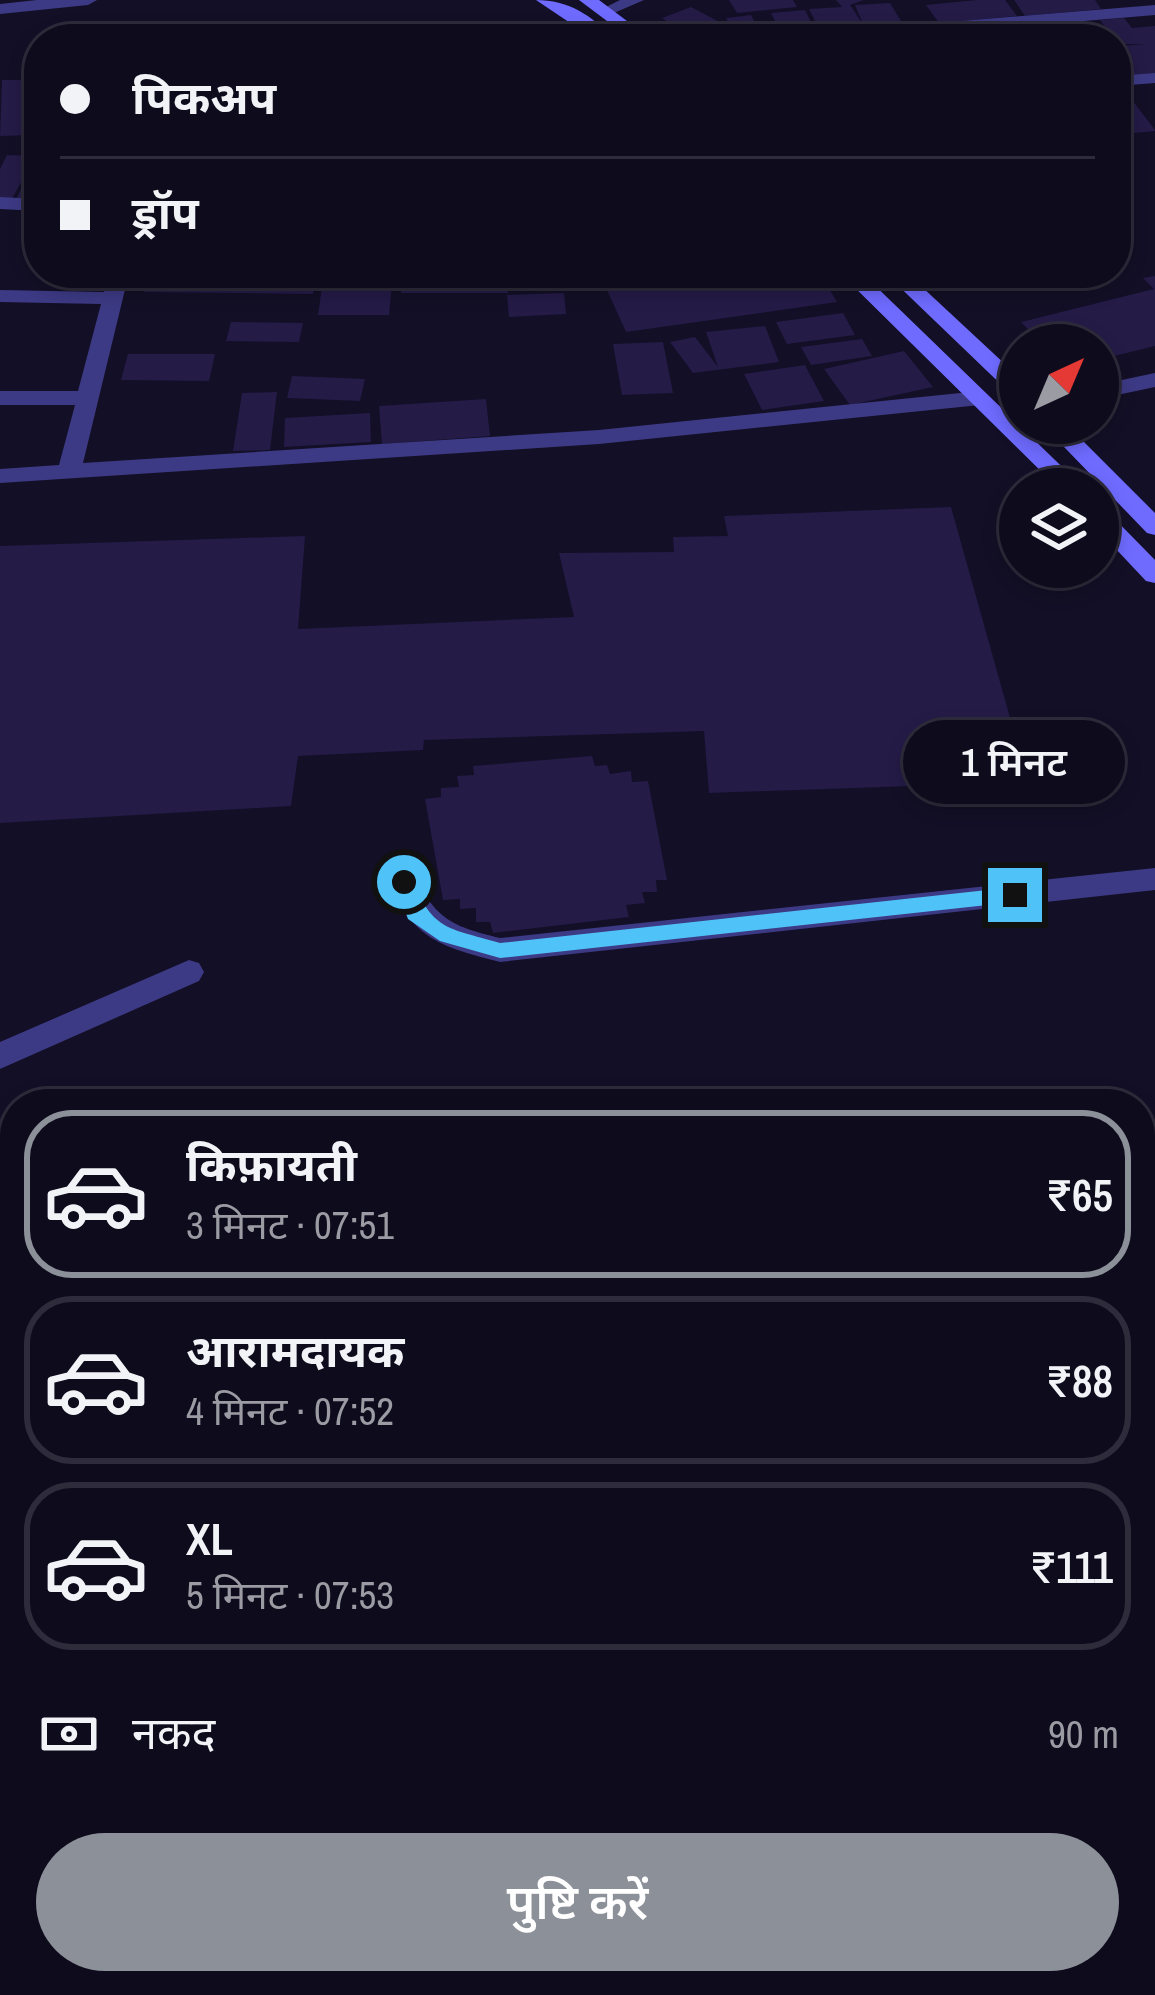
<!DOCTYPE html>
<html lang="hi">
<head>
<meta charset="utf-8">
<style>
  :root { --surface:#0e0b1c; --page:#171425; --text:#f1f3f6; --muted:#9b9ba3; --line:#2e2b3b; --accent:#8c9099 }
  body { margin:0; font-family:"Archivo Narrow","Noto Sans Devanagari",sans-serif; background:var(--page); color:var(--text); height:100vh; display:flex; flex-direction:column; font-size:45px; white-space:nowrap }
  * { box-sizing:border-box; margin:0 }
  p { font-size:39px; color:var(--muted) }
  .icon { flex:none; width:66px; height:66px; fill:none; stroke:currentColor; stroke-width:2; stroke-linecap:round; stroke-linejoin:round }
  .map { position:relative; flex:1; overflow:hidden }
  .sheet { position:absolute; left:0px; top:1089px; width:1155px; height:906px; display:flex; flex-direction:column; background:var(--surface); border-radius:48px 48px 0 0; box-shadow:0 6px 18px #0003,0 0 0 3px var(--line) }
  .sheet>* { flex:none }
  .top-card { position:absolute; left:24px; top:24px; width:1107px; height:264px; border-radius:48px; box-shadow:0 6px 18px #0003,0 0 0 3px var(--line); display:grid; align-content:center; height:264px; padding:0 36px; background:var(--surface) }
  .needle { width:78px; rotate:44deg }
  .buttons { position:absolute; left:999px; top:324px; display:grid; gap:24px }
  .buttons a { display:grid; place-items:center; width:120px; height:120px; border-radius:50%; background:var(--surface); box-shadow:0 6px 18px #0003,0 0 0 3px var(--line); font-size:60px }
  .end { position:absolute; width:54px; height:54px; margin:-27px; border:15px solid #4fc3f7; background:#111; box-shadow:0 0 0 6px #111 }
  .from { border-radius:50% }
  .bubble { position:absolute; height:84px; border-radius:42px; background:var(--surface); box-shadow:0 6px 18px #0003,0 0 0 3px var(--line); font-size:39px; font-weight:600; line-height:84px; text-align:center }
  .top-card b { display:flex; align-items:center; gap:42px; height:114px; font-size:45px }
  .top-card b+b { border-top:3px solid var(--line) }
  .top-card i { width:30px; height:30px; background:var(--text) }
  ul { padding:21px 0 0; list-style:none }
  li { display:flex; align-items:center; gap:36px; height:168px; margin:0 24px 18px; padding:0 12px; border:6px solid var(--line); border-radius:48px }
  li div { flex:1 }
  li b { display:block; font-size:45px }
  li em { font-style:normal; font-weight:600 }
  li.current { border-color:var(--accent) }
  li>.icon { width:108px; height:108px; stroke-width:1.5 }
  .pay { display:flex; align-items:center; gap:30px; height:132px; padding:0 36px; font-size:45px }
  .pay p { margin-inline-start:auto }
  .cta { display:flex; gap:24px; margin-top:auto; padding:24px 36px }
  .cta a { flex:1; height:138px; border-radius:72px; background:var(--accent); color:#fff; font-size:48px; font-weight:600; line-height:138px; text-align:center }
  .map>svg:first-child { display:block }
  .building { fill:#241b47 }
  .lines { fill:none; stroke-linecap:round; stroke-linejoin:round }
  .lane { fill:#3d3a85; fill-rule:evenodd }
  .street { fill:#3d3a85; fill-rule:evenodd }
  .secondary { fill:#6f6bff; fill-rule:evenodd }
  .route { fill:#4fc3f7 }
</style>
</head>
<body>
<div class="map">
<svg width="1155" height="1995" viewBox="0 0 1155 1995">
  <rect width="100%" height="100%" fill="#130f26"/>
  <path class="building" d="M 729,0 L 793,0 L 797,7 L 737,13 Z
    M 836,0 L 864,0 L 850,5 L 863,24 L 855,5 L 890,3 L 906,29 L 822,35 L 809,9 L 842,7 Z
    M 977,0 L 1005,0 L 1017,16 L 939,23 L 926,5 Z
    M 1014,0 L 1095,0 L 1101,9 L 1025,16 Z
    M 691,7 L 731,28 L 725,30 L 732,34 L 692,39 L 662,18 Z
    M 805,10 L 816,32 L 781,34 L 771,13 Z
    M 751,15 L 763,38 L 737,39 L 726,18 Z
    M 1124,18 L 1132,28 L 1155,26 L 1155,73 L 1116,77 L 1116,47 L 1127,58 L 1119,46 L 1146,44 L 1118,44 L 1100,20 Z
    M 1097,23 L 1110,39 L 1086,39 L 1075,25 Z
    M 1073,25 L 1083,39 L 1053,39 L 1044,28 Z
    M 2,80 L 39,80 L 34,135 L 0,136 Z
    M 1123,88 L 1155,130 L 1155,131 L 1125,134 L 1116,122 L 1116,89 Z
    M 7,155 L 35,156 L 11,201 L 0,200 L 0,169 Z
    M 39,155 L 39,200 L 16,199 Z
    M 150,273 L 317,273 L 313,294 L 144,292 Z
    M 324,273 L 393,273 L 389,315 L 318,315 Z
    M 403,273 L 509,273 L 508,293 L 401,293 Z
    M 568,273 L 657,273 L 657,276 L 576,289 Z
    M 726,273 L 820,273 L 837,302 L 626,332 L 607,290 Z
    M 1155,276 L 1155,346 L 1098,360 L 1098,345 L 1043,345 L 1021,322 L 1154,289 L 1143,278 Z
    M 564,293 L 566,314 L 509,317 L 507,295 Z
    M 843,313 L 855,335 L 787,344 L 776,322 Z
    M 231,322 L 303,323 L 299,342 L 226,341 Z
    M 765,326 L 779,362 L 693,373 L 670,342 L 695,337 L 718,367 L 706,332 Z
    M 862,339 L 872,356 L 811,365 L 801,347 Z
    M 663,342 L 673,393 L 622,395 L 613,344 Z
    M 904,351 L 933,387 L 850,405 L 824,369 Z
    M 128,354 L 215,354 L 209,381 L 121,380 Z
    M 805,365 L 824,401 L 762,410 L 744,374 Z
    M 292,376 L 365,379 L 360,401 L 287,398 Z
    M 277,392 L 270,450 L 233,451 L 242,393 Z
    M 486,399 L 490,436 L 382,444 L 379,406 Z
    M 370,413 L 371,442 L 284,447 L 285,418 Z
    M 951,507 L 1028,782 L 709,793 L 704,731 L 424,740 L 423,750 L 298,756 L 291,806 L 0,823 L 0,546 L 305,536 L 298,629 L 574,617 L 559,553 L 674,552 L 673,537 L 728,536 L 724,516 Z
    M 592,756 L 595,766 L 607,765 L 610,774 L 631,771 L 632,782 L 648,781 L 667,880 L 656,880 L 657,892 L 642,892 L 645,903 L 626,905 L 629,917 L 493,933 L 490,922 L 476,922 L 476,908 L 460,909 L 460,899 L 443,900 L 425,799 L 441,797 L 441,788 L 459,787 L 457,776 L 474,775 L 473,766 Z
    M 731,1980 L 876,1980 L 900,1990 L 899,1995 L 727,1995 Z"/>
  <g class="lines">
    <path class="lane" d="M 1155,868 L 1155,890 L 500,962 C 443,947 413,940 389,882 L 393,874 L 413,874 C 437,920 451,926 500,938 Z
      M 189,960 L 199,963 L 204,972 L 199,981 L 0,1069 L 0,1042 Z"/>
    <path class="street" d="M 37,0 L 97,0 L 88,5 L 0,14 L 0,4 Z
      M 620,0 L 644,0 L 607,16 L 598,11 Z
      M 1155,5 L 1155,15 L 869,39 L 796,39 L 805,34 Z
      M 1155,73 L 1155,83 L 1116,86 L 1116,76 Z
      M 0,197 L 39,199 L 39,211 L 0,209 Z
      M 109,273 L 129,273 L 83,463 L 599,430 L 980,391 L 991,398 L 980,405 L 599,444 L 0,483 L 0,469 L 59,465 L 75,405 L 0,405 L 0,391 L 78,391 L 101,304 L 0,302 L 0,290 L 104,292 Z
      M 1155,373 L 1155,387 L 1098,399 L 1098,385 Z
      M 1155,1444 L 1155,1480 L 1140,1487 L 1140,1451 Z
      M 15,1969 L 15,1980 L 60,1980 L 54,1995 L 0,1995 L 0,1976 Z"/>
    <path class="secondary" d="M 536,0 C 568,0 592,15 613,39 L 594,39 Z
      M 579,0 L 599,0 L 651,39 L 631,39 Z
      M 840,273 L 862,273 L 1085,489 L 1059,489 Z
      M 885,273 L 907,273 L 1020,378 L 1020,397 L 1012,395 Z
      M 1041,423 L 1065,423 L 1155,513 L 1155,535 L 1147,533 Z
      M 1098,508 L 1106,510 L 1155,560 L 1155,583 L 1146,581 L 1098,530 Z"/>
  </g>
  <path class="route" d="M 404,874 L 410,877 C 434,931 445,927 500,943 L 1015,887 L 1024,895 L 1015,902 L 500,958 L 440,941 L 408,919 L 394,882 Z"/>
</svg>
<div class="buttons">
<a><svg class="needle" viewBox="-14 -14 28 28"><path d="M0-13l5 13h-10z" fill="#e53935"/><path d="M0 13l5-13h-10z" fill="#9b9ba3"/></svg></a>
<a><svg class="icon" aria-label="layers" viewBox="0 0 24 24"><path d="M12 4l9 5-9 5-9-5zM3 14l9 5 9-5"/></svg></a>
</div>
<i class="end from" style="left:404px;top:882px"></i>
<i class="end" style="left:1015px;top:895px"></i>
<div class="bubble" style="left:903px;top:720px;width:222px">1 मिनट</div>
<div class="top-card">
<b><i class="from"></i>पिकअप</b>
<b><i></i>ड्रॉप</b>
</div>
<section class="sheet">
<ul>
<li class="current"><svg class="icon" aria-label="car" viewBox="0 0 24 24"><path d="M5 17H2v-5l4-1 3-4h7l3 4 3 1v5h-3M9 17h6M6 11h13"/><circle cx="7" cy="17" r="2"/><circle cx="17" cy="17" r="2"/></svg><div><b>किफ़ायती</b><p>3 मिनट · 07:51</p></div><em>₹65</em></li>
<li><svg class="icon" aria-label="car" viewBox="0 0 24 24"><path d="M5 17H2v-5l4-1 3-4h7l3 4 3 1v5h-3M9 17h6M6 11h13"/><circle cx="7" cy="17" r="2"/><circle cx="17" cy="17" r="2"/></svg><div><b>आरामदायक</b><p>4 मिनट · 07:52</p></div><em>₹88</em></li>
<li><svg class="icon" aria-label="car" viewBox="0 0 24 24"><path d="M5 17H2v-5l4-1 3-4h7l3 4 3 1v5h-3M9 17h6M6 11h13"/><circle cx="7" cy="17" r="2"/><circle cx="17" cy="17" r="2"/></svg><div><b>XL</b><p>5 मिनट · 07:53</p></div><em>₹111</em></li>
</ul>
<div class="pay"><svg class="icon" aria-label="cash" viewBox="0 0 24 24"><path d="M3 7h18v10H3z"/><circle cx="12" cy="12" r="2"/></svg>नकद<p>90 m</p></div>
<div class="cta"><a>पुष्टि करें</a></div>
</section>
</div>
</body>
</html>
